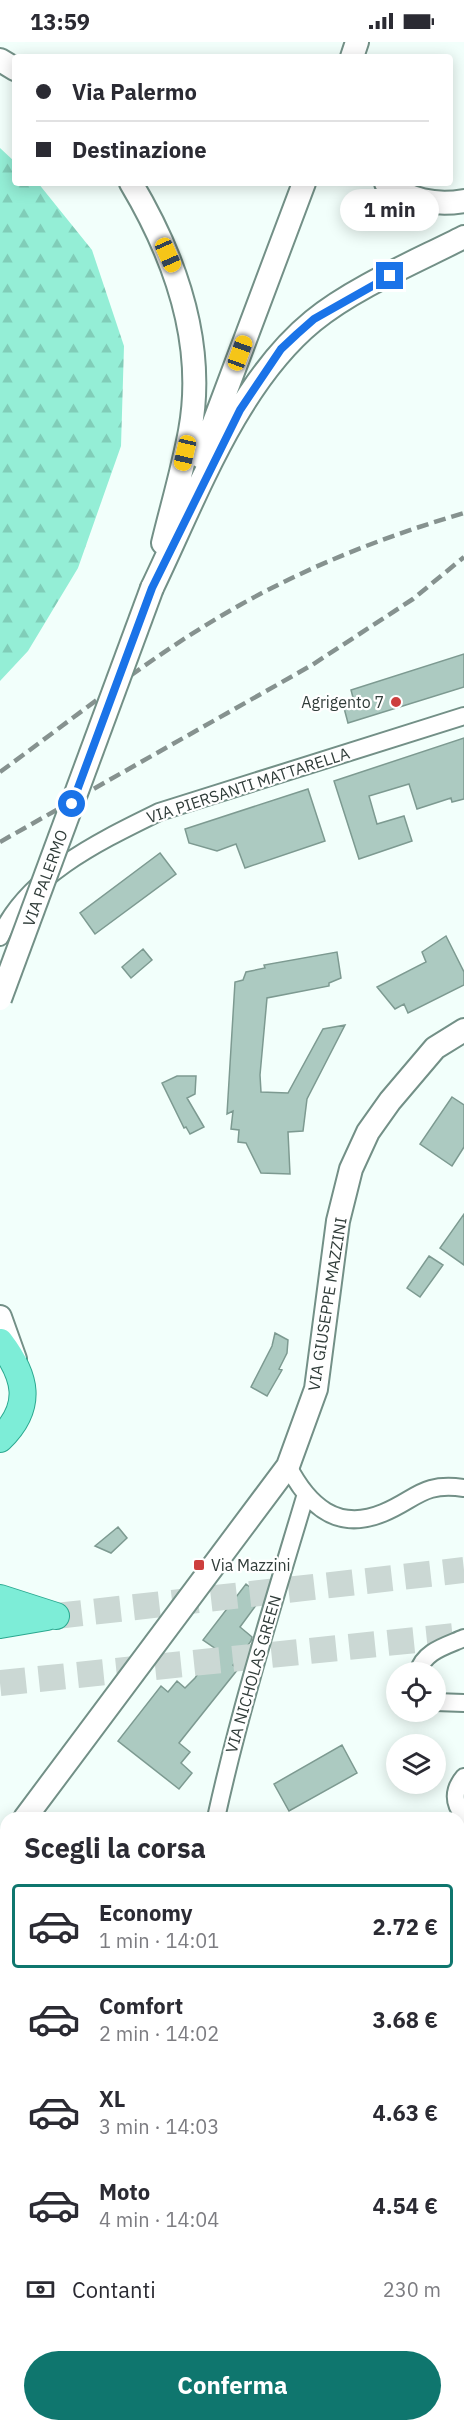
<!DOCTYPE html>
<html lang="it">
<head>
<meta charset="utf-8">
<style>
  :root { --surface:#fff; --page:#f2f2f3; --text:#2b2b33; --muted:#7c7c81; --line:#e1e1e2; --accent:#0f766e }
  body { margin:0; font-family:"IBM Plex Sans",sans-serif; background:var(--page); color:var(--text); height:100vh; display:flex; flex-direction:column; font-size:22px; white-space:nowrap }
  * { box-sizing:border-box; margin:0 }
  p { font-size:20px; color:var(--muted) }
  .icon { flex:none; width:33px; height:33px; fill:none; stroke:currentColor; stroke-width:2; stroke-linecap:round; stroke-linejoin:round }
  .map { position:relative; flex:1; overflow:hidden }
  .panel { position:absolute; left:0px; top:1770px; width:465px; height:620px; display:flex; flex-direction:column; background:var(--surface); border-radius:18px 18px 0 0; box-shadow:0 3px 15px #0003 }
  .panel>* { flex:none }
  .banner { position:absolute; left:12px; top:12px; width:441px; height:132px; border-radius:6px; box-shadow:0 3px 15px #0003; display:grid; align-content:center; height:132px; padding:0 24px; background:var(--surface) }
  .fabs { position:absolute; left:386px; top:1620px; display:grid; gap:12px }
  .fabs a { display:grid; place-items:center; width:60px; height:60px; border-radius:50%; background:var(--surface); box-shadow:0 3px 15px #0003; font-size:30px }
  .end { position:absolute; width:27px; height:27px; margin:-14px; border:8px solid #1a73e8; background:#fff; box-shadow:0 0 0 3px #fff }
  .from { border-radius:50% }
  .bubble { position:absolute; height:42px; border-radius:21px; background:var(--surface); box-shadow:0 3px 15px #0003; font-size:20px; font-weight:800; line-height:42px; text-align:center }
  .car { position:absolute; width:18px; height:36px; margin:-18px -9px; border-radius:8px; box-shadow:0 0 4px 2px #0007; background:linear-gradient(#f5c518 24%,#345 0 40%,#f5c518 0 76%,#345 0 86%,#f5c518 0) }
  .banner b { display:flex; align-items:center; gap:21px; height:57px; font-size:22px }
  .banner b+b { border-top:2px solid var(--line) }
  .banner i { width:15px; height:15px; background:var(--text) }
  ul { padding:0; list-style:none }
  li { display:flex; align-items:center; gap:18px; height:84px; margin:0 12px 9px; padding:0 12px; border:3px solid transparent; border-radius:6px }
  li div { flex:1 }
  li b { display:block; font-size:22px }
  li em { font-style:normal; font-weight:800 }
  li.current { border-color:var(--accent) }
  li>.icon { width:54px; height:54px; stroke-width:1.5 }
  h2 { padding:0 24px; font-size:27px; line-height:72px }
  .pay { display:flex; align-items:center; gap:15px; height:66px; padding:0 24px; font-size:22px }
  .pay p { margin-inline-start:auto }
  .cta { display:flex; gap:12px; margin-top:auto; padding:12px 24px }
  .cta a { flex:1; height:69px; border-radius:36px; background:var(--accent); color:#fff; font-size:24px; font-weight:800; line-height:69px; text-align:center }
  .status { display:flex; justify-content:space-between; align-items:center; height:42px; padding:0 30px; background:var(--surface); direction:ltr }
  .status svg { height:16px; fill:currentColor }
  .map>svg:first-child { display:block }
  .forest { fill:url(#forest-firs) }
  .building { fill:#accac1; stroke:#7d9a91; stroke-width:1.5 }
  .lines { fill:none; stroke-linecap:round; stroke-linejoin:round }
  .primary-tunnel { stroke:#cbd8d4; stroke-width:26; stroke-dasharray:26 13; stroke-linecap:butt }
  .street-casing { stroke:#739087; stroke-width:20 }
  .secondary-casing { stroke:#739087; stroke-width:26 }
  .primary-casing { stroke:#2aa88f; stroke-width:28 }
  .street { stroke:#fff; stroke-width:16 }
  .secondary { stroke:#fff; stroke-width:22 }
  .primary { stroke:#7dedd7; stroke-width:26 }
  .rail { stroke:#86928f; stroke-width:4.5; stroke-dasharray:12 6; stroke-linecap:butt }
  .secondary-bridge-casing { stroke:#739087; stroke-width:26; stroke-linecap:butt }
  .secondary-bridge { stroke:#fff; stroke-width:22 }
  .route { stroke:#1a73e8; stroke-width:8 }
  .poi-dot { fill:#cd3e3d; stroke:#fff; stroke-width:2 }
  .labels { text-anchor:middle; stroke-width:4.5; stroke-linejoin:round; paint-order:stroke }
  .poi-label { font-size:16px; fill:#313d3a; stroke:#fff; text-anchor:end }
  .street-label { font-size:16px; fill:#313d3a; stroke:#fff }
</style>
</head>
<body>
<div class="status"><b>13:59</b><svg viewBox="0 0 49 12"><path d="M0 12V9h3v3zM5 12V6h3v6zM10 12V3h3v9zM15 12V0h3v12zM26 1h20v11H26zM47 4h2v5h-2z"/></svg></div>
<div class="map">
<svg width="464" height="2389" viewBox="0 0 464 2389">
  <defs>
    <pattern id="forest-firs" width="22" height="20" patternUnits="userSpaceOnUse" patternTransform="scale(1.5)"><rect width="22" height="20" fill="#94eed6"/><path d="M5 1l3.5 6h-7zM16 11l3.5 6h-7z" fill="#80cdb8"/></pattern>
  </defs>
  <rect width="100%" height="100%" fill="#f2fffb"/>
  <path class="forest" d="M 0,106 L 15,120 L 15,141 L 38,141 L 92,208 L 124,304 L 121,404 L 78,526 L 28,609 L 0,639 Z"/>
  <path class="building" d="M 464,612 L 464,645 L 348,681 L 344,666 L 355,663 L 351,648 Z
    M 464,696 L 464,757 L 452,760 L 451,756 L 417,767 L 409,742 L 369,754 L 377,782 L 404,774 L 412,799 L 359,817 L 334,739 Z
    M 308,747 L 325,799 L 245,826 L 236,802 L 217,809 L 189,801 L 185,787 Z
    M 160,811 L 176,832 L 95,892 L 80,871 Z
    M 446,894 L 464,930 L 464,943 L 408,971 L 404,962 L 395,967 L 377,945 L 426,920 L 422,910 Z
    M 143,907 L 152,918 L 131,936 L 122,925 Z
    M 337,910 L 341,936 L 329,941 L 329,944 L 267,956 L 260,1033 L 261,1050 L 288,1051 L 323,987 L 345,983 L 307,1057 L 303,1089 L 288,1090 L 290,1132 L 261,1131 L 246,1101 L 238,1100 L 239,1088 L 231,1087 L 233,1069 L 227,1072 L 235,940 L 243,938 L 246,930 L 265,926 L 264,923 Z
    M 177,1034 L 196,1034 L 195,1052 L 187,1056 L 204,1085 L 190,1092 L 186,1085 L 184,1086 L 162,1041 Z
    M 452,1055 L 464,1063 L 464,1105 L 452,1124 L 420,1102 Z
    M 464,1172 L 464,1223 L 440,1206 Z
    M 429,1214 L 443,1223 L 420,1255 L 407,1246 Z
    M 275,1291 L 288,1298 L 287,1311 L 279,1327 L 282,1328 L 267,1354 L 251,1345 L 272,1304 Z
    M 118,1485 L 127,1496 L 111,1511 L 95,1504 Z
    M 246,1542 L 262,1555 L 240,1585 L 252,1595 L 251,1599 L 233,1623 L 238,1627 L 179,1701 L 190,1710 L 181,1721 L 192,1731 L 179,1747 L 118,1699 L 161,1644 L 168,1650 L 177,1639 L 185,1646 L 195,1636 L 216,1607 L 203,1598 Z
    M 342,1703 L 357,1731 L 289,1769 L 274,1742 Z"/>
  <g class="lines">
    <path class="primary-tunnel" d="M 56,1574 L 464,1528
      M 0,1641 L 464,1593"/>
    <defs>
      <path id="street" d="M 0,895 C 27,833 102,798 159,770 L 464,674
        M 288,1424 C 308,1463 337,1490 383,1471 C 417,1457 422,1440 464,1446
        M 418,1630 C 424,1609 446,1604 464,1596
        M 435,1660 L 464,1661
        M 464,1735 C 453,1748 453,1761 464,1774
        M 216,1776 C 240,1667 273,1562 305,1455"/>
      <path id="secondary" d="M 352,15 L 357,0
        M 0,18 L 15,27
        M 131,141 C 175,215 206,302 190,389 C 183,427 172,464 163,501
        M 386,141 C 410,158 434,164 464,159
        M 201,415 L 304,141
        M 152,546 C 195,457 236,342 313,279 C 353,246 417,219 464,195
        M 0,1275 L 15,1317
        M 25,1776 L 288,1424 L 316,1347 L 338,1179 L 351,1127 L 368,1090 L 390,1059 L 435,1006 L 464,988
        M 0,1809 L 6,1801"/>
      <path id="primary" d="M 0,1300 C 26,1334 34,1364 0,1397
        M 0,1556 L 56,1574
        M 0,1583 L 47,1575"/>
    </defs>
    <use href="#street" class="street-casing"/>
    <use href="#secondary" class="secondary-casing"/>
    <use href="#primary" class="primary-casing"/>
    <use href="#street" class="street"/>
    <use href="#secondary" class="secondary"/>
    <use href="#primary" class="primary"/>
    <path class="rail" d="M 0,730 C 78,673 156,610 240,563 C 311,523 386,494 464,471
      M 0,800 L 312,623 L 413,557 L 464,515"/>
    <defs>
      <path id="secondary-bridge" d="M 0,957 L 152,546"/>
    </defs>
    <use href="#secondary-bridge" class="secondary-bridge-casing"/>
    <use href="#secondary-bridge" class="secondary-bridge"/>
  </g>
  <g class="lines">
    <path class="route" d="M 72,762 L 152,546 L 240,368 L 281,307 L 297,292 L 314,277 L 390,234"/>
  </g>
  <g class="poi-dot">
    <circle cx="396" cy="660" r="6"/>
    <rect x="193" y="1517" width="12" height="12" rx="3"/>
  </g>
  <g class="labels">
    <g class="poi-label">
      <text x="384" y="666">Agrigento 7</text>
      <text x="211" y="1529" text-anchor="start">Via Mazzini</text>
    </g>
    <g class="street-label">
      <text transform="translate(248 743) rotate(-18)" y="6">VIA PIERSANTI MATTARELLA</text>
      <text transform="translate(45 836) rotate(-70)" y="6">VIA PALERMO</text>
      <text transform="translate(327 1262) rotate(-81)" y="6">VIA GIUSEPPE MAZZINI</text>
      <text transform="translate(253 1632) rotate(-74)" y="6">VIA NICHOLAS GREEN</text>
    </g>
  </g>
</svg>
<div class="fabs">
<a><svg class="icon" aria-label="locate" viewBox="0 0 24 24"><circle cx="12" cy="12" r="6"/><path d="M12 2v4M12 18v4M2 12h4M18 12h4"/></svg></a>
<a><svg class="icon" aria-label="layers" viewBox="0 0 24 24"><path d="M12 4l9 5-9 5-9-5zM3 14l9 5 9-5"/></svg></a>
</div>
<i class="end from" style="left:72px;top:762px"></i>
<i class="end" style="left:390px;top:234px"></i>
<div class="bubble" style="left:340px;top:147px;width:99px">1 min</div>
<i class="car" style="left:168px;top:213px;rotate:156deg"></i>
<i class="car" style="left:240px;top:311px;rotate:20deg"></i>
<i class="car" style="left:185px;top:411px;rotate:193deg"></i>
<div class="banner">
<b><i class="from"></i>Via Palermo</b>
<b><i></i>Destinazione</b>
</div>
<section class="panel">
<h2>Scegli la corsa</h2>
<ul>
<li class="current"><svg class="icon" aria-label="car" viewBox="0 0 24 24"><path d="M5 17H2v-5l4-1 3-4h7l3 4 3 1v5h-3M9 17h6M6 11h13"/><circle cx="7" cy="17" r="2"/><circle cx="17" cy="17" r="2"/></svg><div><b>Economy</b><p>1 min · 14:01</p></div><em>2.72 €</em></li>
<li><svg class="icon" aria-label="car" viewBox="0 0 24 24"><path d="M5 17H2v-5l4-1 3-4h7l3 4 3 1v5h-3M9 17h6M6 11h13"/><circle cx="7" cy="17" r="2"/><circle cx="17" cy="17" r="2"/></svg><div><b>Comfort</b><p>2 min · 14:02</p></div><em>3.68 €</em></li>
<li><svg class="icon" aria-label="car" viewBox="0 0 24 24"><path d="M5 17H2v-5l4-1 3-4h7l3 4 3 1v5h-3M9 17h6M6 11h13"/><circle cx="7" cy="17" r="2"/><circle cx="17" cy="17" r="2"/></svg><div><b>XL</b><p>3 min · 14:03</p></div><em>4.63 €</em></li>
<li><svg class="icon" aria-label="car" viewBox="0 0 24 24"><path d="M5 17H2v-5l4-1 3-4h7l3 4 3 1v5h-3M9 17h6M6 11h13"/><circle cx="7" cy="17" r="2"/><circle cx="17" cy="17" r="2"/></svg><div><b>Moto</b><p>4 min · 14:04</p></div><em>4.54 €</em></li>
</ul>
<div class="pay"><svg class="icon" aria-label="cash" viewBox="0 0 24 24"><path d="M3 7h18v10H3z"/><circle cx="12" cy="12" r="2"/></svg>Contanti<p>230 m</p></div>
<div class="cta"><a>Conferma</a></div>
</section>
</div>
</body>
</html>
